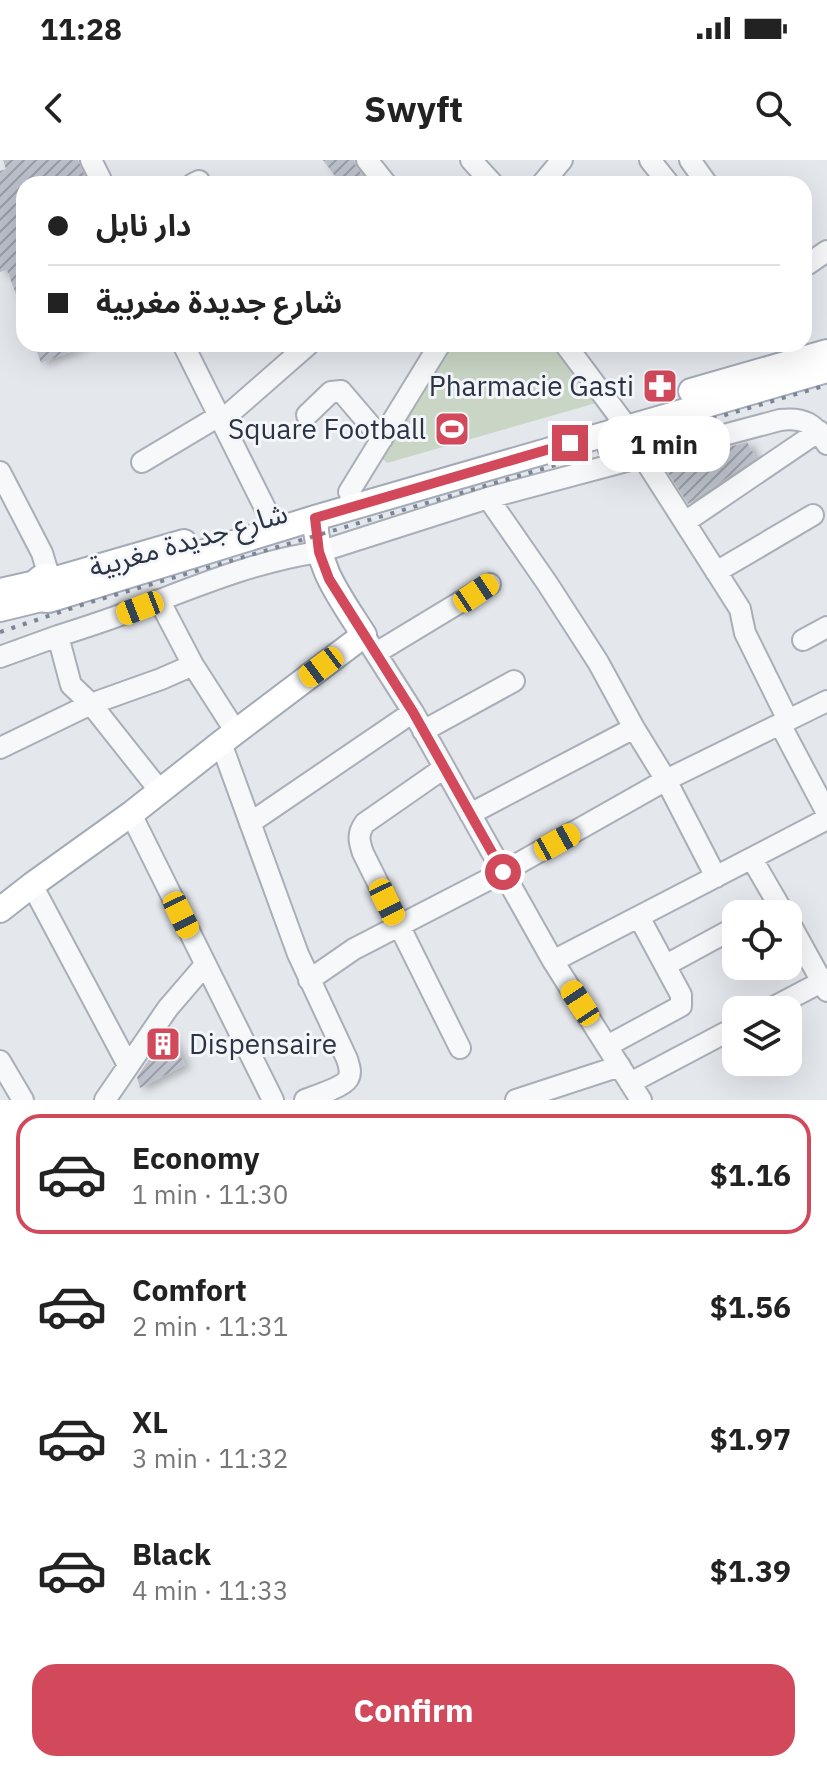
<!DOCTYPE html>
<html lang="en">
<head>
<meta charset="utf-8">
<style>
  :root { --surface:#fff; --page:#f6f6f6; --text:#222; --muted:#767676; --line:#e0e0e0; --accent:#d1495b }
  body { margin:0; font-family:"IBM Plex Sans","Noto Sans Arabic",sans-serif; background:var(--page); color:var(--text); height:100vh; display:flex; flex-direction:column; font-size:30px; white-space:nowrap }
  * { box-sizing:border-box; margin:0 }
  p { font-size:26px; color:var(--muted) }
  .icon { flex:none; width:44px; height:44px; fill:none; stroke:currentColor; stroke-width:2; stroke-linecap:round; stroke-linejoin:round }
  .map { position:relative; height:940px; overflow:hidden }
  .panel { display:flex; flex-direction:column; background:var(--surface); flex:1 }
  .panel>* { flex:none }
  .guide { position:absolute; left:16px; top:16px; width:796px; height:176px; border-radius:24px; box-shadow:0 8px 32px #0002; display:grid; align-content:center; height:176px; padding:0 32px; background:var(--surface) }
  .tools { position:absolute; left:722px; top:740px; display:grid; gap:16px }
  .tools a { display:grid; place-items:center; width:80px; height:80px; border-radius:16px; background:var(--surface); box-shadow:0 8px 32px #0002; font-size:40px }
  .end { position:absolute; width:36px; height:36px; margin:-18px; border:10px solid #d1495b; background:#fff; box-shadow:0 0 0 4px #fff }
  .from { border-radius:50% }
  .bubble { position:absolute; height:56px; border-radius:24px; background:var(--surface); box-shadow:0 8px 32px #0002; font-size:26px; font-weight:800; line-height:56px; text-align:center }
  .car { position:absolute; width:24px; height:48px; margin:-24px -12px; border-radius:10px; box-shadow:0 0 6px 2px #0007; background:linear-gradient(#f5c518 24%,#345 0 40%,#f5c518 0 76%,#345 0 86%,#f5c518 0) }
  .guide b { display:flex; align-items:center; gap:28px; height:76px; font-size:30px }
  .guide b+b { border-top:2px solid var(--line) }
  .guide i { width:20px; height:20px; background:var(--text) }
  ul { padding:14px 0 0; list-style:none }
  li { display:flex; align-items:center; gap:24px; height:120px; margin:0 16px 12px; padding:0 16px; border:4px solid transparent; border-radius:24px }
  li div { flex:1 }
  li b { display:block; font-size:30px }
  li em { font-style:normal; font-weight:800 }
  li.selected { border-color:var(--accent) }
  li>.icon { width:72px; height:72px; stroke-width:1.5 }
  .button { display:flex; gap:16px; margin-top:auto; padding:16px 32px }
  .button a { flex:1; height:92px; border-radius:24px; background:var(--accent); color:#fff; font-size:32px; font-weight:800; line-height:92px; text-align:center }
  .status { display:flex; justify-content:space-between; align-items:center; height:56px; padding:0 40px; background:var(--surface); direction:ltr }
  .status svg { height:22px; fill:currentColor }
  header { display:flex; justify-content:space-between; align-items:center; height:104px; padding:0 32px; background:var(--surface); font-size:36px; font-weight:800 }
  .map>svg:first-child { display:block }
  .park { fill:#c9d6c5 }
  .building { fill:url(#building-hatch); filter:url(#shadow) }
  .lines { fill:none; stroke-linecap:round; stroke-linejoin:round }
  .minor-casing { stroke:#a9aeb7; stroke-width:24 }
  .major-casing { stroke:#a3abb8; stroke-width:28 }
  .minor { stroke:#f7f8fa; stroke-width:20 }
  .major { stroke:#fff; stroke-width:24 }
  .rail { stroke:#7d8696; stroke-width:4; stroke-dasharray:4 8; stroke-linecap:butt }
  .route { stroke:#d1495b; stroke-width:10 }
  .labels { text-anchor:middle; stroke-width:6; stroke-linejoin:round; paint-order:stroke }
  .poi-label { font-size:28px; fill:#2b3445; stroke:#f4f6f9; text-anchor:end }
  .street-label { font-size:28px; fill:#2b3445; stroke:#f4f6f9 }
</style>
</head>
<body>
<div class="status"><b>11:28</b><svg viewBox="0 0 49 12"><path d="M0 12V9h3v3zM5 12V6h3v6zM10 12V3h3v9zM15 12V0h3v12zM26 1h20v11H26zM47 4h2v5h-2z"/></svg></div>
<header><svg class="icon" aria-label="back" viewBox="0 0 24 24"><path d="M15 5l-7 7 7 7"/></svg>Swyft<svg class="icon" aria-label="search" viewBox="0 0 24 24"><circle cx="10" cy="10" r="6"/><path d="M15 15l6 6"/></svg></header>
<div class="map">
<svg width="827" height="940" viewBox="0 0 827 940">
  <defs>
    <pattern id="building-hatch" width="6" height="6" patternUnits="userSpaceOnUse" patternTransform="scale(2)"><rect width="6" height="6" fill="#bbc0ca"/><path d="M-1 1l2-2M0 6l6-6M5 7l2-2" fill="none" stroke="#989da6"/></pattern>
    <filter id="shadow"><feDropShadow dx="5.5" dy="3" stdDeviation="4" flood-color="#0004"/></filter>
  </defs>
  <rect width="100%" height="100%" fill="#e4e7ec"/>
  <path class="park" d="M 454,184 L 557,184 L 603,241 L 387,303 L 382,298 Z"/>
  <path class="building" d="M 3,0 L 78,0 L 88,24 L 24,24 L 23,153 L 7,110 L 0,112 L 0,11 L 6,9 Z
    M 323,0 L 354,0 L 356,7 L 365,19 L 358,24 L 341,24 Z
    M 34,184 L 88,184 L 88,185 L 41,203 Z
    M 747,282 L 756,298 L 688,344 L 663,305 Z
    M 169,870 L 185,905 L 140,928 L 137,917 Z"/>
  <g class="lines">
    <defs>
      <path id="minor" d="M 91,0 L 103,24
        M 367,0 L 386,24
        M 471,0 L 493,24
        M 650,0 L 669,24
        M 690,0 L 707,24
        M 193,24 L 199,21
        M 542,24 L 562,0
        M 808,104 L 827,91
        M 183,184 L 269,356
        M 565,184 L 627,267
        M 307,255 L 331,232 L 341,231 L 382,279
        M 221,261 L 309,184
        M 643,297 L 740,449 L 745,473 L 788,560
        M 142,302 L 219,256
        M 0,312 L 42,393 L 49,416
        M 349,332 L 440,184
        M 488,338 L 547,423 L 598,502 L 634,568 L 666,620 L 716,717
        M 685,362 L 819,271
        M 716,412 L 813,355
        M 159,440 L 193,505
        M 364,475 L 413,552 L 553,801 L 641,940
        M 58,476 C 80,469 102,462 123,454 C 188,430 250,402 319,392 L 488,338 L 780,260 C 804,257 815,264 827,284
        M 803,480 L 827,467
        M 376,493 L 490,424
        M 0,497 L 58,476 L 71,525 L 91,544 L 160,631
        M 780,564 L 827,653
        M 423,571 L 514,521
        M 221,583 L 298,794 L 347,899 C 349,906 352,912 348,919 C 343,927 315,936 305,940
        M 0,588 L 91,544 L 161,519 L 193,505 L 236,572
        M 444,608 L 365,663 C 357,674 359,681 363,693 L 460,888
        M 131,654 L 273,940
        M 470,654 L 634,568
        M 250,663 L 413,552
        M 752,699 L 784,754
        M 32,725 L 128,905
        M 788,760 L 827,831
        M 553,801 L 827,659
        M 666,805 L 736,767
        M 309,820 L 354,789 L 503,712 L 666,620 L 827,541
        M 768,850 L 827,819
        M 607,886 L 681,846 L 681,835 L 639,757
        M 0,901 L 23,940
        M 630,923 L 736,867
        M 105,940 L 168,848 L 205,805
        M 516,940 L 620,906"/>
      <path id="major" d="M 691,231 L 827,192
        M35 428a12 12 0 1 1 24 0a12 12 0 1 1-24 0Z
        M 56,419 L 184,382
        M 0,431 L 36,423
        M 55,438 L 315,358 L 827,210
        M 0,449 L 41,439
        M 0,750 L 32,725 L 131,654 L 221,583 L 364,475 C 338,434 317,409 315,358"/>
    </defs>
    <use href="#minor" class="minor-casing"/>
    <use href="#major" class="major-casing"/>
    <use href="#minor" class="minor"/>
    <use href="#major" class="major"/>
    <path class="rail" d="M 0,472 L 91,442 L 827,225"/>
  </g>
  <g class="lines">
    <path class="route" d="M 503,712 L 413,552 L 329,419 L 319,392 L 315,358 L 570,283"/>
  </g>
  <defs>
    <symbol id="pharmacy-square" viewBox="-11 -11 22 22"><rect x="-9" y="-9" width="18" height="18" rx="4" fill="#d1495b" stroke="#f4f6f9"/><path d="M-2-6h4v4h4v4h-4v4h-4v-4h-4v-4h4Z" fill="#fff"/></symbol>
    <symbol id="stadium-square" viewBox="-11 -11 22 22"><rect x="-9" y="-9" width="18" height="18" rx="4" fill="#d1495b" stroke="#f4f6f9"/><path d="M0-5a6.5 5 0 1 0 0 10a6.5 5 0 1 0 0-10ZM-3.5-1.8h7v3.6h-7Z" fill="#fff"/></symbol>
    <symbol id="building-square" viewBox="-11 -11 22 22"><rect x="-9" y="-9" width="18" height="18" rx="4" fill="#d1495b" stroke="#f4f6f9"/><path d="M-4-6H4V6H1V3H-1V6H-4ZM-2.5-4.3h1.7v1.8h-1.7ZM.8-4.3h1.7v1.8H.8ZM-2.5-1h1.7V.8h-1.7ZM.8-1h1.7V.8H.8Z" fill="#fff"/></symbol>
  </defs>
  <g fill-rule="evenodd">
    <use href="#pharmacy-square" x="640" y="206" width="40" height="40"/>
    <use href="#stadium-square" x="432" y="249" width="40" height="40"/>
    <use href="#building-square" x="143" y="864" width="40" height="40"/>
  </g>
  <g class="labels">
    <g class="poi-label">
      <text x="634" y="236">Pharmacie Gasti</text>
      <text x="426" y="279">Square Football</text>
      <text x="189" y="894" text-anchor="start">Dispensaire</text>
    </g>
    <g class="street-label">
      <text transform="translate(188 380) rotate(-16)" y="10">شارع جديدة مغربية</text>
    </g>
  </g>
</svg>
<div class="tools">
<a><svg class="icon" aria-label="locate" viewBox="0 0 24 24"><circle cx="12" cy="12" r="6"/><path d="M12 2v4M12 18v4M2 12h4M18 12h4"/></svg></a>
<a><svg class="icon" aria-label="layers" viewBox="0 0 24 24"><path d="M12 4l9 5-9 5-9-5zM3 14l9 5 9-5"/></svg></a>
</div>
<i class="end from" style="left:503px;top:712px"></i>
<i class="end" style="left:570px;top:283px"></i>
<div class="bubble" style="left:598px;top:256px;width:132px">1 min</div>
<i class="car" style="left:476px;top:433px;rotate:56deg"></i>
<i class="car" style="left:140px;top:448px;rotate:249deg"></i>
<i class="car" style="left:321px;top:507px;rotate:233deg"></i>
<i class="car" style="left:557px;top:682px;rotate:61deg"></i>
<i class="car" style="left:387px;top:742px;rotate:154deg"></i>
<i class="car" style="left:181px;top:755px;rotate:154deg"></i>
<i class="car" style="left:580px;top:843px;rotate:327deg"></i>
<div class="guide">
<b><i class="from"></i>دار نابل</b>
<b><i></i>شارع جديدة مغربية</b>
</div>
</div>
<section class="panel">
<ul>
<li class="selected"><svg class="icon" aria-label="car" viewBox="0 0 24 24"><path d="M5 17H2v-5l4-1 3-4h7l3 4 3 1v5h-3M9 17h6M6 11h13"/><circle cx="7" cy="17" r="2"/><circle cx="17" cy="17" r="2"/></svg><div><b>Economy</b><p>1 min · 11:30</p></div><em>$1.16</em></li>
<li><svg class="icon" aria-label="car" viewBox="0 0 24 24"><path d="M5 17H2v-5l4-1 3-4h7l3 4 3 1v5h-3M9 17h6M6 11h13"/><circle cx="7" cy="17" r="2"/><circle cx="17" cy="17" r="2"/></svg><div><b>Comfort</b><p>2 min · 11:31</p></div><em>$1.56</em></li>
<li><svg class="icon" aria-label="car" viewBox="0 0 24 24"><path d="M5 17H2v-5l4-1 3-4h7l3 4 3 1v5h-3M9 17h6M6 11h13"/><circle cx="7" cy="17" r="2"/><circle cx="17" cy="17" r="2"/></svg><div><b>XL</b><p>3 min · 11:32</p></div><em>$1.97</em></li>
<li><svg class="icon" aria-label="car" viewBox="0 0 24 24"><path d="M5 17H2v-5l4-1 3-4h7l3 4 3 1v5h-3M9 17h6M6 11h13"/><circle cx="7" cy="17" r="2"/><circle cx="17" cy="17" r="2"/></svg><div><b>Black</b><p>4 min · 11:33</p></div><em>$1.39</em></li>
</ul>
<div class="button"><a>Confirm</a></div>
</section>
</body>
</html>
